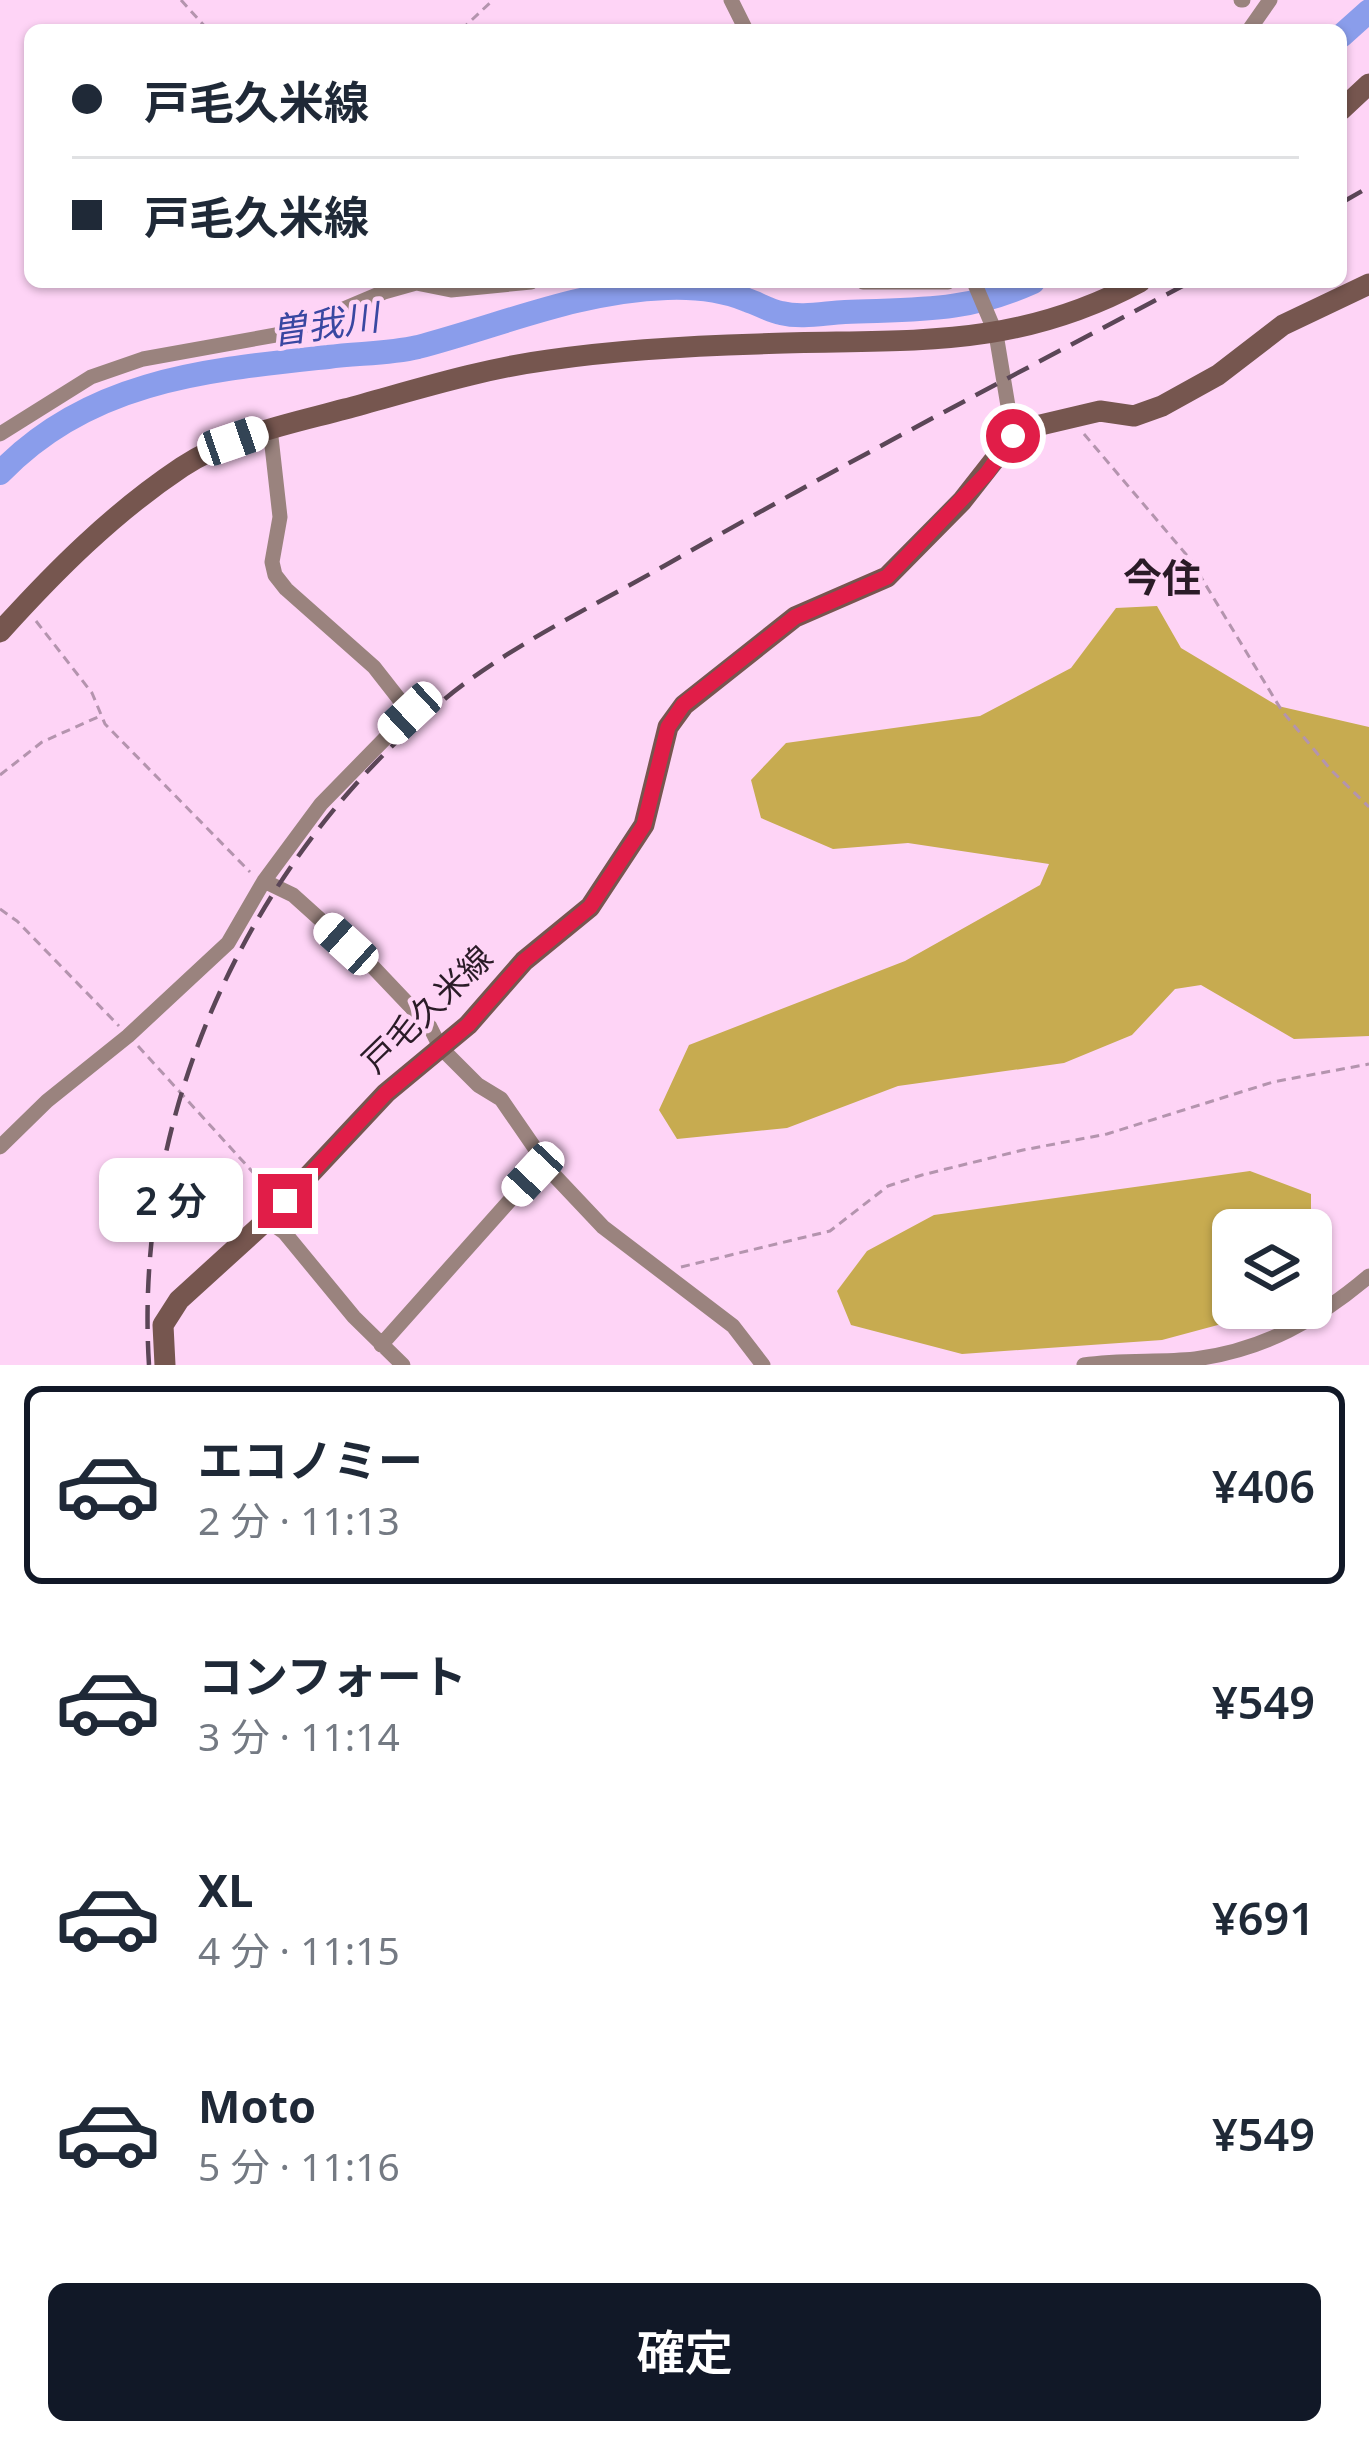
<!DOCTYPE html>
<html lang="ja">
<head>
<meta charset="utf-8">
<style>
  :root { --surface:#fff; --page:#f6f6f7; --text:#1f2937; --muted:#747a83; --line:#e0e1e3; --accent:#111827 }
  body { margin:0; font-family:"Noto Sans","Noto Sans JP",sans-serif; background:var(--page); color:var(--text); height:100vh; display:flex; flex-direction:column; font-size:45px; white-space:nowrap }
  * { box-sizing:border-box; margin:0 }
  p { font-size:39px; color:var(--muted) }
  .icon { flex:none; width:66px; height:66px; fill:none; stroke:currentColor; stroke-width:2; stroke-linecap:round; stroke-linejoin:round }
  .map { position:relative; height:1365px; overflow:hidden }
  .sheet { display:flex; flex-direction:column; background:var(--surface); flex:1 }
  .sheet>* { flex:none }
  .banner { position:absolute; left:24px; top:24px; width:1323px; height:264px; border-radius:18px; box-shadow:0 3px 9px #0004; display:grid; align-content:center; height:264px; padding:0 48px; background:var(--surface) }
  .buttons { position:absolute; left:1212px; top:1209px; display:grid; gap:24px }
  .buttons a { display:grid; place-items:center; width:120px; height:120px; border-radius:18px; background:var(--surface); box-shadow:0 3px 9px #0004; font-size:60px }
  .end { position:absolute; width:54px; height:54px; margin:-27px; border:15px solid #e11d48; background:#fff; box-shadow:0 0 0 6px #fff }
  .from { border-radius:50% }
  .bubble { position:absolute; height:84px; border-radius:18px; background:var(--surface); box-shadow:0 3px 9px #0004; font-size:39px; font-weight:600; line-height:84px; text-align:center }
  .car { position:absolute; width:36px; height:72px; margin:-36px -18px; border-radius:15px; box-shadow:0 0 9px 3px #0007; background:linear-gradient(#fff 24%,#345 0 40%,#fff 0 76%,#345 0 86%,#fff 0) }
  .banner b { display:flex; align-items:center; gap:42px; height:114px; font-size:45px }
  .banner b+b { border-top:3px solid var(--line) }
  .banner i { width:30px; height:30px; background:var(--text) }
  ul { padding:21px 0 0; list-style:none }
  li { display:flex; align-items:center; gap:36px; height:198px; margin:0 24px 18px; padding:0 24px; border:6px solid transparent; border-radius:18px }
  li div { flex:1 }
  li b { display:block; font-size:45px }
  li em { font-style:normal; font-weight:600 }
  li.current { border-color:var(--accent) }
  li>.icon { width:108px; height:108px; stroke-width:1.5 }
  .button { display:flex; gap:24px; margin-top:auto; padding:24px 48px }
  .button a { flex:1; height:138px; border-radius:18px; background:var(--accent); color:#fff; font-size:48px; font-weight:600; line-height:138px; text-align:center }
  .map>svg:first-child { display:block }
  .forest { fill:#c7ab50 }
  .lines { fill:none; stroke-linecap:round; stroke-linejoin:round }
  .river { stroke:#8a9deb; stroke-width:24 }
  .path { stroke:#b494ae; stroke-width:3; stroke-dasharray:9 6; stroke-linecap:butt }
  .minor { stroke:#9a837e; stroke-width:15 }
  .secondary { stroke:#76564f; stroke-width:21 }
  .rail { stroke:#5b4657; stroke-width:4.5; stroke-dasharray:24 12; stroke-linecap:butt }
  .route { stroke:#e11d48; stroke-width:15 }
  .labels { text-anchor:middle; stroke-width:9; stroke-linejoin:round; paint-order:stroke }
  .street-label { font-size:33px; fill:#2a1b27; stroke:#fed4f6 }
  .water-label { font-size:36px; font-style:italic; fill:#3947a1; stroke:#fed4f6 }
  .quarter-label { font-size:39px; font-weight:bold; fill:#2a1b27; stroke:#fed4f6 }
</style>
</head>
<body>
<div class="map">
<svg width="1369" height="1365" viewBox="0 0 1369 1365">
  <rect width="100%" height="100%" fill="#fed4f6"/>
  <path class="forest" d="M 1157,606 L 1181,648 L 1278,706 L 1369,727 L 1369,1036 L 1294,1039 L 1201,985 L 1175,989 L 1132,1035 L 1064,1063 L 898,1086 L 787,1128 L 677,1139 L 659,1110 L 689,1045 L 905,961 L 1040,885 L 1049,864 L 908,843 L 833,849 L 761,818 L 751,780 L 786,743 L 980,716 L 1071,668 L 1116,608 Z
    M 1250,1171 L 1311,1194 L 1311,1266 L 1311,1230 L 1233,1230 L 1233,1308 L 1273,1308 L 1270,1311 L 1162,1340 L 962,1354 L 851,1325 L 837,1291 L 867,1251 L 934,1215 Z"/>
  <g class="lines">
    <path class="river" d="M 1341,36 L 1369,11
      M 0,473 C 89,380 207,370 328,357 C 358,353 388,354 418,347 C 502,325 579,291 667,288 C 694,287 722,290 747,300 C 759,304 770,311 781,313 C 802,318 824,313 845,312 C 917,309 964,313 1033,282"/>
    <path class="path" d="M 181,0 L 208,30
      M 461,30 L 493,0
      M 1084,434 L 1190,559 L 1282,711 L 1331,770 L 1369,807
      M 36,621 L 92,693 L 105,724 L 250,872
      M 0,775 L 42,742 L 98,717
      M 0,909 L 17,921 L 119,1026
      M 138,1046 L 269,1190
      M 681,1267 L 830,1231 L 888,1186 L 922,1175 L 1023,1150 L 1107,1134 L 1273,1082 L 1369,1064"/>
    <path class="minor" d="M 731,0 L 746,30
      M 1241,0 L 1243,0
      M 1249,30 L 1270,0
      M 863,282 L 948,282
      M 974,282 L 996,334 L 1013,436
      M 0,434 L 91,377 L 143,359 L 287,333 L 384,292 L 416,283 L 451,290 L 531,282
      M 264,881 L 293,895 L 373,967 L 430,1027 L 440,1047 L 478,1085 L 501,1099 L 552,1173 L 603,1227 L 733,1326 L 763,1365
      M 0,1147 L 47,1101 L 128,1036 L 228,943 L 264,881 L 321,804 L 410,713 L 374,667 L 286,589 L 275,575 L 272,562 L 280,517 L 270,428
      M 267,1220 L 284,1232 L 354,1317 L 403,1365
      M 381,1345 L 544,1162
      M 1084,1365 C 1121,1359 1158,1363 1195,1359 C 1264,1350 1317,1320 1369,1276"/>
    <path class="secondary" d="M 1341,110 L 1369,84
      M 0,632 C 55,571 113,513 182,467 C 231,435 289,424 345,409 C 412,391 480,369 549,360 C 618,350 688,346 758,344 C 900,338 1008,353 1140,282
      M 165,1365 L 163,1325 L 179,1300 L 267,1220 L 386,1093 L 468,1025 L 524,961 L 590,907 L 644,825 L 668,727 L 684,705 L 795,617 L 887,577 L 962,501 L 1013,436 L 1032,427 L 1100,411 L 1134,416 L 1162,406 L 1218,375 L 1283,325 L 1369,284"/>
    <path class="rail" d="M 1341,203 L 1369,187
      M 149,1365 C 133,1114 248,862 441,702 C 507,647 590,608 664,566 C 837,467 1014,375 1190,282"/>
  </g>
  <g class="lines">
    <path class="route" d="M 285,1201 L 386,1093 L 468,1025 L 524,961 L 590,907 L 644,825 L 668,727 L 683,705 L 795,617 L 887,577 L 987,473 L 1013,436"/>
  </g>
  <g class="labels">
    <g class="street-label">
      <text transform="translate(427 1009) rotate(-44)" y="12">戸毛久米線</text>
    </g>
    <g class="water-label">
      <text transform="translate(325 324) rotate(-8)" y="13">曽我川</text>
    </g>
    <g class="quarter-label">
      <text x="1162" y="592">今住</text>
    </g>
  </g>
</svg>
<div class="buttons">
<a><svg class="icon" aria-label="layers" viewBox="0 0 24 24"><path d="M12 4l9 5-9 5-9-5zM3 14l9 5 9-5"/></svg></a>
</div>
<i class="end from" style="left:1013px;top:436px"></i>
<i class="end" style="left:285px;top:1201px"></i>
<div class="bubble" style="left:99px;top:1158px;width:144px">2 分</div>
<i class="car" style="left:233px;top:441px;rotate:71deg"></i>
<i class="car" style="left:410px;top:713px;rotate:227deg"></i>
<i class="car" style="left:346px;top:944px;rotate:312deg"></i>
<i class="car" style="left:533px;top:1174px;rotate:223deg"></i>
<div class="banner">
<b><i class="from"></i>戸毛久米線</b>
<b><i></i>戸毛久米線</b>
</div>
</div>
<section class="sheet">
<ul>
<li class="current"><svg class="icon" aria-label="car" viewBox="0 0 24 24"><path d="M5 17H2v-5l4-1 3-4h7l3 4 3 1v5h-3M9 17h6M6 11h13"/><circle cx="7" cy="17" r="2"/><circle cx="17" cy="17" r="2"/></svg><div><b>エコノミー</b><p>2 分 · 11:13</p></div><em>¥406</em></li>
<li><svg class="icon" aria-label="car" viewBox="0 0 24 24"><path d="M5 17H2v-5l4-1 3-4h7l3 4 3 1v5h-3M9 17h6M6 11h13"/><circle cx="7" cy="17" r="2"/><circle cx="17" cy="17" r="2"/></svg><div><b>コンフォート</b><p>3 分 · 11:14</p></div><em>¥549</em></li>
<li><svg class="icon" aria-label="car" viewBox="0 0 24 24"><path d="M5 17H2v-5l4-1 3-4h7l3 4 3 1v5h-3M9 17h6M6 11h13"/><circle cx="7" cy="17" r="2"/><circle cx="17" cy="17" r="2"/></svg><div><b>XL</b><p>4 分 · 11:15</p></div><em>¥691</em></li>
<li><svg class="icon" aria-label="car" viewBox="0 0 24 24"><path d="M5 17H2v-5l4-1 3-4h7l3 4 3 1v5h-3M9 17h6M6 11h13"/><circle cx="7" cy="17" r="2"/><circle cx="17" cy="17" r="2"/></svg><div><b>Moto</b><p>5 分 · 11:16</p></div><em>¥549</em></li>
</ul>
<div class="button"><a>確定</a></div>
</section>
</body>
</html>
